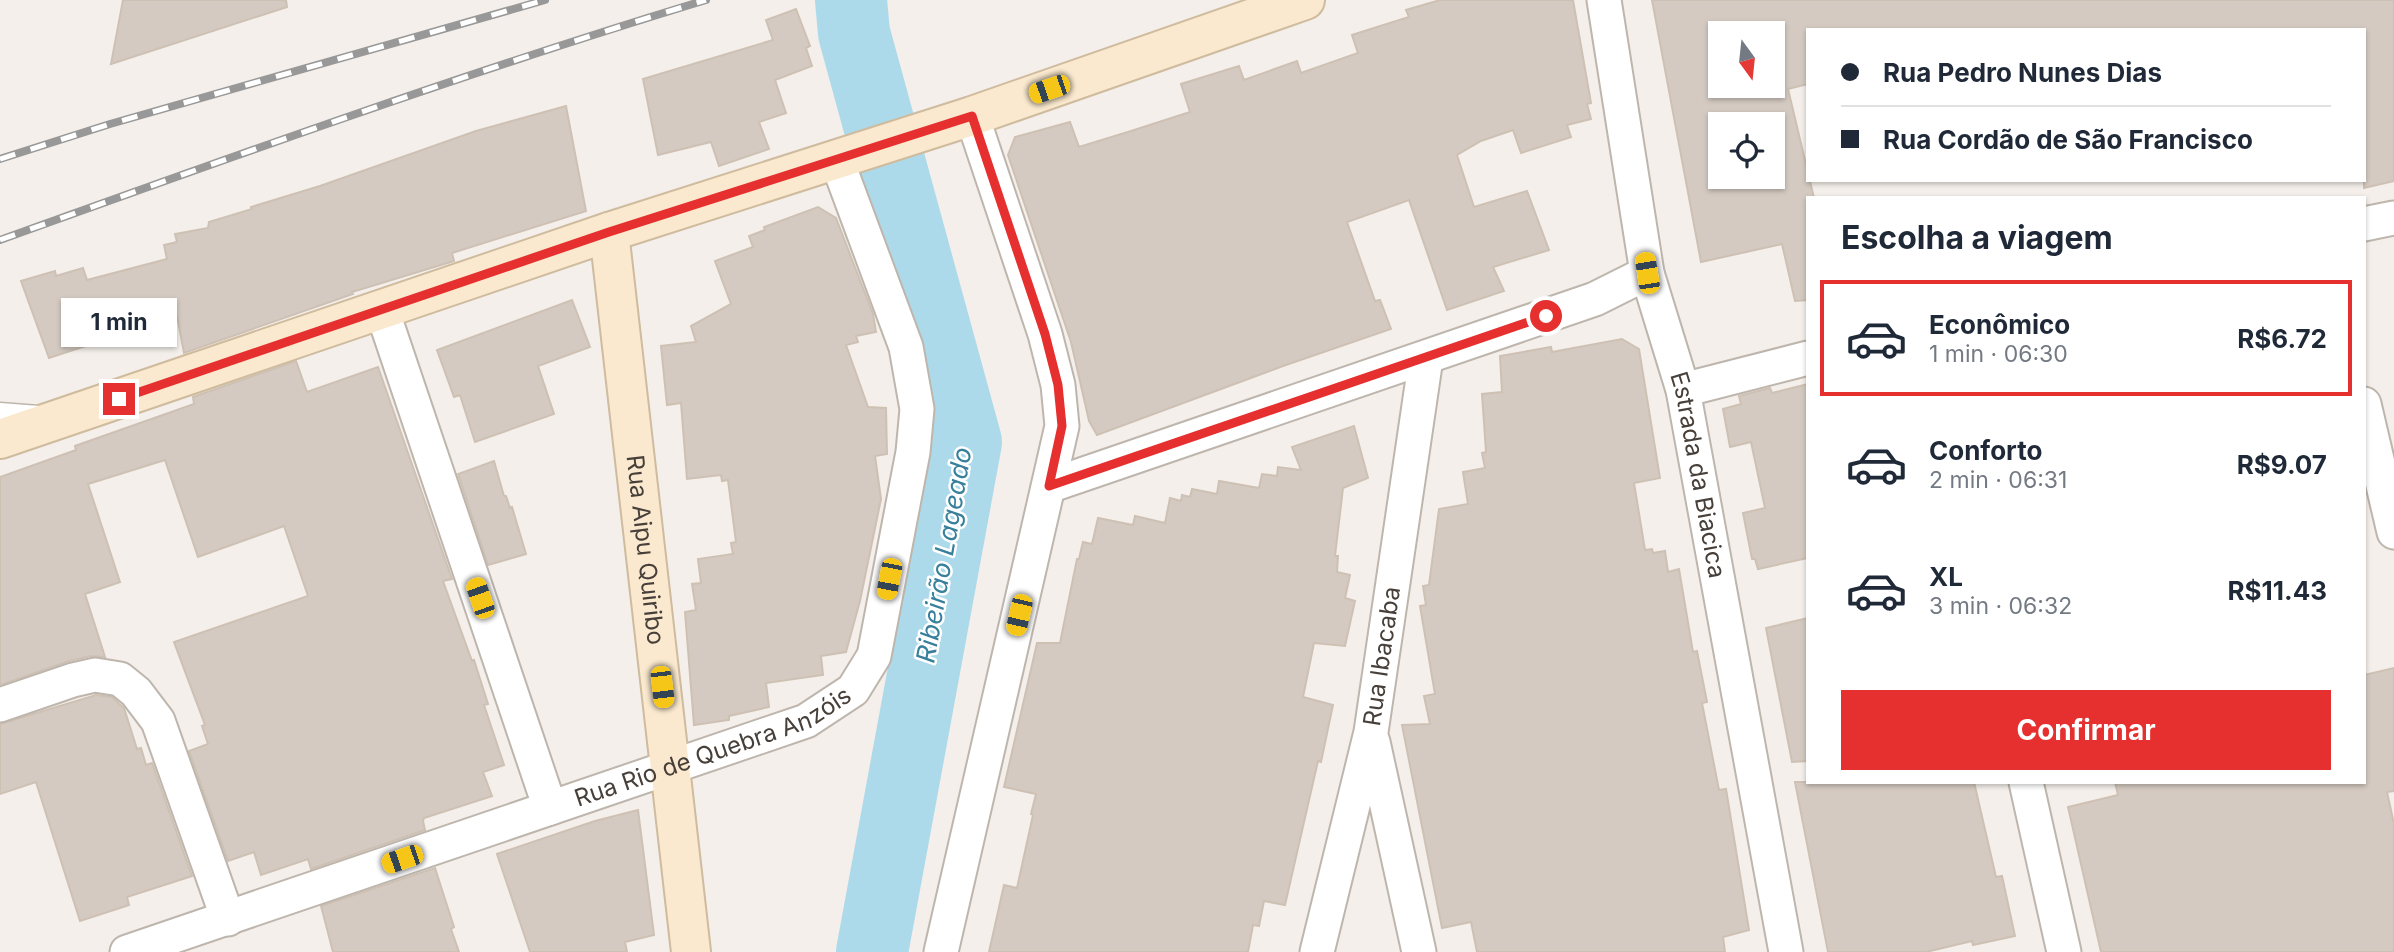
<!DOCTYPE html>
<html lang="pt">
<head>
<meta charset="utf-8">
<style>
  :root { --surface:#fff; --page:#f2f2f3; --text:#1f2937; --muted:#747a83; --line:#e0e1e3; --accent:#e6302f }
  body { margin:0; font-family:Inter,sans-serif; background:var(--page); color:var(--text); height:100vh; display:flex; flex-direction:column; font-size:26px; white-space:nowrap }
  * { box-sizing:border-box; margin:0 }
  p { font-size:23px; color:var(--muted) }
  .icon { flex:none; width:38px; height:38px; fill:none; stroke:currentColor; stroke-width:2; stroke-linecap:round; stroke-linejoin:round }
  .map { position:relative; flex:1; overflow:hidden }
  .panel { position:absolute; left:1806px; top:196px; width:560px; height:588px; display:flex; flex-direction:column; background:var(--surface); border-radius:0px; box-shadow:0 2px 5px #0004 }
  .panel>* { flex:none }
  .banner { position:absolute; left:1806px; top:28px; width:560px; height:154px; border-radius:0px; box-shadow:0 2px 5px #0004; display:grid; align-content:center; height:154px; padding:0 35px; background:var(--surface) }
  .needle { width:46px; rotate:165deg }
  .tools { position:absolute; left:1708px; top:21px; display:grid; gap:14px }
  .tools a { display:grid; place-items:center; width:77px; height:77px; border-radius:0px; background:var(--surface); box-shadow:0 2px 5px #0004; font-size:35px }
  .end { position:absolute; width:32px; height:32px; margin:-16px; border:9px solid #e6302f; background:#fff; box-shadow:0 0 0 4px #fff }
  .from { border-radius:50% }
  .bubble { position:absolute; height:49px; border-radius:0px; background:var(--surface); box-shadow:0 2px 5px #0004; font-size:23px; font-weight:700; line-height:49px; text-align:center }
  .car { position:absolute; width:21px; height:42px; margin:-21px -10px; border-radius:9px; box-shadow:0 0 5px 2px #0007; background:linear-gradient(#f5c518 24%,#345 0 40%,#f5c518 0 76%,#345 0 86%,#f5c518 0) }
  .banner b { display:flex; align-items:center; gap:24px; height:66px; font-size:26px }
  .banner b+b { border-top:2px solid var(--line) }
  .banner i { width:18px; height:18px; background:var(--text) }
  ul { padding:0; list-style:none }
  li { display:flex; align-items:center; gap:21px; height:116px; margin:0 14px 10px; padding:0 21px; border:4px solid transparent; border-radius:0px }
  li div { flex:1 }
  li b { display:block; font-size:26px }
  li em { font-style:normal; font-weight:700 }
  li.on { border-color:var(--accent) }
  li>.icon { width:63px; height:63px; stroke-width:1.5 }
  h2 { padding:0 35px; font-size:32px; line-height:84px }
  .action { display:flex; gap:14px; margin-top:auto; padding:14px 35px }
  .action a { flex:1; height:80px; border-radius:0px; background:var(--accent); color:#fff; font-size:28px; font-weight:700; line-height:80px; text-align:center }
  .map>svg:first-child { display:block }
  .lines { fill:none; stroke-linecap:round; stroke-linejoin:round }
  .river { stroke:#addaea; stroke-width:72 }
  .building { fill:#d4cac1; stroke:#cec1b4; stroke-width:2; fill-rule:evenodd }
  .lane-casing { stroke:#beb6ad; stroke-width:19 }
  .street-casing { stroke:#beb6ad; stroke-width:37 }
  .secondary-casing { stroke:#cfbb9e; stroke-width:42 }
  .lane { stroke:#fff; stroke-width:16 }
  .street { stroke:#fff; stroke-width:33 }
  .secondary { stroke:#fae9ce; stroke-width:38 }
  .rail-casing { stroke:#989898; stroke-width:8 }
  .rail { stroke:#fff; stroke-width:5; stroke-dasharray:16; stroke-linecap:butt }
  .route { stroke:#e6302f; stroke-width:9 }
  .labels { text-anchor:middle; stroke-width:5; stroke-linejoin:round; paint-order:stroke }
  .street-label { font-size:24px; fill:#473f39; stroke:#fff }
  .water-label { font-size:26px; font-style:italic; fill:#377f9a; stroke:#fff }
</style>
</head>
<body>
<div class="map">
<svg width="2394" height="952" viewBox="0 0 2394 952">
  <rect width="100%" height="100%" fill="#f4efea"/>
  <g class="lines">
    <path class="river" d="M 851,0 L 854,33 L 966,442 L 872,952"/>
  </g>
  <path class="building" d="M 123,0 L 286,0 L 287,7 L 111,64 Z
    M 1440,0 L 1573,0 L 1591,103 L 1587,104 L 1591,119 L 1567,125 L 1571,137 L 1521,153 L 1513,130 L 1481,141 L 1457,155 L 1474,207 L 1527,191 L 1549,250 L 1493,267 L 1504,291 L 1447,310 L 1409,200 L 1347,222 L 1375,301 L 1380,300 L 1391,329 L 1283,366 L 1097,435 L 1089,421 L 1071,342 L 1008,155 L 1015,137 L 1070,122 L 1079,147 L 1131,131 L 1190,112 L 1181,84 L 1239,66 L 1244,80 L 1297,61 L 1301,73 L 1358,53 L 1352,35 L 1409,17 L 1406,10 Z
    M 1652,0 L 2394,0 L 2394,181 L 2364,188 L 2364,30 L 1808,30 L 1808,84 L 1788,89 L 1814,198 L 1808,198 L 1808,300 L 1795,301 L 1782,244 L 1701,262 ZM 1720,33 L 1773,33 L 1773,86 L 1720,86 ZM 1720,124 L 1773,124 L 1773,177 L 1720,177 Z
    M 796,9 L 810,46 L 806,48 L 812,66 L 775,80 L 786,113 L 759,122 L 769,149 L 719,166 L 711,142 L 658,155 L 643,79 L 773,40 L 766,20 Z
    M 566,106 L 586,211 L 452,253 L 454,261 L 352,292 L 353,294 L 184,353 L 177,316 L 49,358 L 21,281 L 55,271 L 56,276 L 83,268 L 87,280 L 167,259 L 164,245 L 177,242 L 175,234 L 208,228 L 209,222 L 252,209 L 251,207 L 320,186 L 476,131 Z
    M 818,207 L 836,218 L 873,314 L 876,332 L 856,336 L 858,342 L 846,345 L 868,407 L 886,408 L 887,454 L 875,456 L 881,499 L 860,601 L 846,652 L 821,656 L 823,675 L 766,683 L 769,707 L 729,716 L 729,720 L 694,725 L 685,612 L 696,610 L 692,584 L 701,583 L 698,559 L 733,554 L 731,543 L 736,542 L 728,480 L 722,481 L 721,475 L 687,479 L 681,403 L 667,405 L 661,346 L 696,342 L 691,326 L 731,304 L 715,261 L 753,247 L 749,236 L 765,230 L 764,227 Z
    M 572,300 L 590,347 L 538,366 L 554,414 L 475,442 L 460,395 L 454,397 L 437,350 Z
    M 1622,339 L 1639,349 L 1660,478 L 1634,483 L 1645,550 L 1652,549 L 1653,553 L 1665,551 L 1668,572 L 1679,569 L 1693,652 L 1697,651 L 1707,702 L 1702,703 L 1719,790 L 1726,789 L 1749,930 L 1723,937 L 1725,952 L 1477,952 L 1471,922 L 1442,928 L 1402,725 L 1430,724 L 1424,696 L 1435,694 L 1420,606 L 1426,605 L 1423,586 L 1429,585 L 1439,509 L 1468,504 L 1463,472 L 1485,468 L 1482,453 L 1486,452 L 1482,394 L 1502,392 L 1500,356 L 1551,347 L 1552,352 Z
    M 296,361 L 307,392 L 378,367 L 452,579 L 443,581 L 472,661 L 474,660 L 488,704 L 484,705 L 504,765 L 483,772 L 492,796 L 424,818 L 423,821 L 425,830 L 311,869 L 308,859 L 261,875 L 254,852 L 228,861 L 189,751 L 208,744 L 202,726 L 205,725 L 174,642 L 308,596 L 284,526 L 198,557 L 165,460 L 88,484 L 120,582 L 85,594 L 105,657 L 91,656 L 69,661 L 0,685 L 0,477 L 76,450 L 75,446 L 194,404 L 193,397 Z
    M 1808,384 L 1808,558 L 1758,569 L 1755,559 L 1752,559 L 1743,513 L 1765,508 L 1751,442 L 1730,447 L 1723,409 L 1741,404 L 1739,396 L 1770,388 L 1772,393 Z
    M 1354,426 L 1368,478 L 1343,488 L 1335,556 L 1338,556 L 1337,572 L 1350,575 L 1345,598 L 1355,601 L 1345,646 L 1314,643 L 1303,697 L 1333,705 L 1321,762 L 1318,761 L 1285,905 L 1264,901 L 1259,926 L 1253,925 L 1248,952 L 989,952 L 1004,885 L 1017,888 L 1033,815 L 1031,814 L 1036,794 L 1004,787 L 1037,643 L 1060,643 L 1077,559 L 1079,559 L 1083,542 L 1092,544 L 1098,518 L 1133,525 L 1135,516 L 1165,523 L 1170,498 L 1181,501 L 1182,495 L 1190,497 L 1192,489 L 1217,494 L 1219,481 L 1259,488 L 1262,474 L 1277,476 L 1278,467 L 1301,470 L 1292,447 Z
    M 494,461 L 504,496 L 506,496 L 510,508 L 512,507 L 526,554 L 488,565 L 458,474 Z
    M 1808,618 L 1808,761 L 1792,762 L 1766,628 Z
    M 2394,668 L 2394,791 L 2387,792 L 2394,824 L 2394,952 L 2101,952 L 2068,807 L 2118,795 L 2115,782 L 2364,782 L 2364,675 Z
    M 96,695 L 112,697 L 124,708 L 137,749 L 141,748 L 146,765 L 152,763 L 192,876 L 127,897 L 129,905 L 80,921 L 36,782 L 0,794 L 0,724 Z
    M 1795,782 L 1974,782 L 1996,877 L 2002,876 L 2015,936 L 1973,945 L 1972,941 L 1926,952 L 1828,952 Z
    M 638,810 L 654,935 L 625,942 L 627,952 L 530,952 L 497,854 L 595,821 Z
    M 435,868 L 454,927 L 451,929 L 459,952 L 333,952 L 321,906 Z"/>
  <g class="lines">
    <defs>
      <path id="lane" d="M 0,411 L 39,414"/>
      <g id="street">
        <path id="s1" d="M 1604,0 L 1647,273 L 1683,390 L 1786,952"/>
        <path d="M 2364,224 L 2394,218"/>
        <path d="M 382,310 L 550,808"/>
        <path d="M 1683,390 L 1808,358"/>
        <path d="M 2364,404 L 2394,532"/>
        <path d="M 1049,486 L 1595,299 L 1647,273"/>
        <path d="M 0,705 L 73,680 L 95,675 L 120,679 L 136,692 L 158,721 L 228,919"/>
        <path d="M 1373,742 L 1419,952"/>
        <path d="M 2026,782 L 2064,952"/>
        <path id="s2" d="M 127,952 L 806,721 L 853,690 L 874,656 L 913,452 L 917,409 L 906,347 L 837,161"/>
        <path d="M 941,952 L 1062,426 L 1058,385 L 1045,334 L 972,116"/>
        <path id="s3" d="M 1317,952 L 1371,732 L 1426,358"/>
      </g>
      <g id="secondary">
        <path id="s4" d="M 609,232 L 691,952"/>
        <path d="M 0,439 L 609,232 L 972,116 L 1305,0"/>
      </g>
    </defs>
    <use href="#lane" class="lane-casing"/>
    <use href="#street" class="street-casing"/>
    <use href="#secondary" class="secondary-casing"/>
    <use href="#lane" class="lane"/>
    <use href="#street" class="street"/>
    <use href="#secondary" class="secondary"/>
    <defs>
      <path id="rail" d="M 0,159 L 110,124 L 545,0
        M 0,240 C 234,156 468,72 706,0"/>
    </defs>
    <use href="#rail" class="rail-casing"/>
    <use href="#rail" class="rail"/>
  </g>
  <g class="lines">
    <path class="route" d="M 119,399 L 609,232 L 972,116 L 1045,334 L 1058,385 L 1062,426 L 1049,486 L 1546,316"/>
  </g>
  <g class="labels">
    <g class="street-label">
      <text dy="8" stroke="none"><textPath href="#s1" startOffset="485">Estrada da Biacica</textPath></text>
      <text dy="8" stroke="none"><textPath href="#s4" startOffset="320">Rua Aipu Quiribo</textPath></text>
      <text dy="8" stroke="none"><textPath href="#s3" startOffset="303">Rua Ibacaba</textPath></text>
      <text dy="8" stroke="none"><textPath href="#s2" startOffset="621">Rua Rio de Quebra Anzóis</textPath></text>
    </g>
    <g class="water-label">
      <text transform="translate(944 555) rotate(-80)" y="9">Ribeirão Lageado</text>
    </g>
  </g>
</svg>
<div class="tools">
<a><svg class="needle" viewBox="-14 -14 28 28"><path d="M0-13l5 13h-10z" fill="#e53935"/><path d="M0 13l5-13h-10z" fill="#747a83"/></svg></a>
<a><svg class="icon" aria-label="locate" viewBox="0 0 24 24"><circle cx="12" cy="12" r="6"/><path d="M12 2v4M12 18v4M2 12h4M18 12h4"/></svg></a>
</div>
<i class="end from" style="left:1546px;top:316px"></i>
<i class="end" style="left:119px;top:399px"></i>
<div class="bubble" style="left:61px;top:298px;width:116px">1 min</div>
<i class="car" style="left:1049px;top:89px;rotate:251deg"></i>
<i class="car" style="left:1647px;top:273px;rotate:351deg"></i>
<i class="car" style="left:889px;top:579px;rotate:191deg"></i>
<i class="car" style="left:480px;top:598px;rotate:341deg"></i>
<i class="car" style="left:1019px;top:615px;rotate:193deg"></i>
<i class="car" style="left:662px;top:687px;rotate:173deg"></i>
<i class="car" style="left:402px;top:859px;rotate:251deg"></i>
<div class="banner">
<b><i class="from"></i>Rua Pedro Nunes Dias</b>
<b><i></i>Rua Cordão de São Francisco</b>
</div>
<section class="panel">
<h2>Escolha a viagem</h2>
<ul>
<li class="on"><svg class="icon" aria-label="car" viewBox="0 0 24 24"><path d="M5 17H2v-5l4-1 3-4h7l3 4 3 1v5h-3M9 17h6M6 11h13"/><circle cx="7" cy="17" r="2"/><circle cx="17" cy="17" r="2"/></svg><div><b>Econômico</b><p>1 min · 06:30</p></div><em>R$6.72</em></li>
<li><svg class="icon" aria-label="car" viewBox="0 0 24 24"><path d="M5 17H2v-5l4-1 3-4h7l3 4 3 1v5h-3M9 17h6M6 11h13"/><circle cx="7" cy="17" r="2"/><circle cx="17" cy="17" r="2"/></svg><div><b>Conforto</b><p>2 min · 06:31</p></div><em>R$9.07</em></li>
<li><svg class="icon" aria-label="car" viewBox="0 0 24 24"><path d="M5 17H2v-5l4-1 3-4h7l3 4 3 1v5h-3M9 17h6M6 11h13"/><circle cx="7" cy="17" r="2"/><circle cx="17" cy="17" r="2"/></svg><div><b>XL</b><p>3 min · 06:32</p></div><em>R$11.43</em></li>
</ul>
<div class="action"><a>Confirmar</a></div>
</section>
</div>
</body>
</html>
